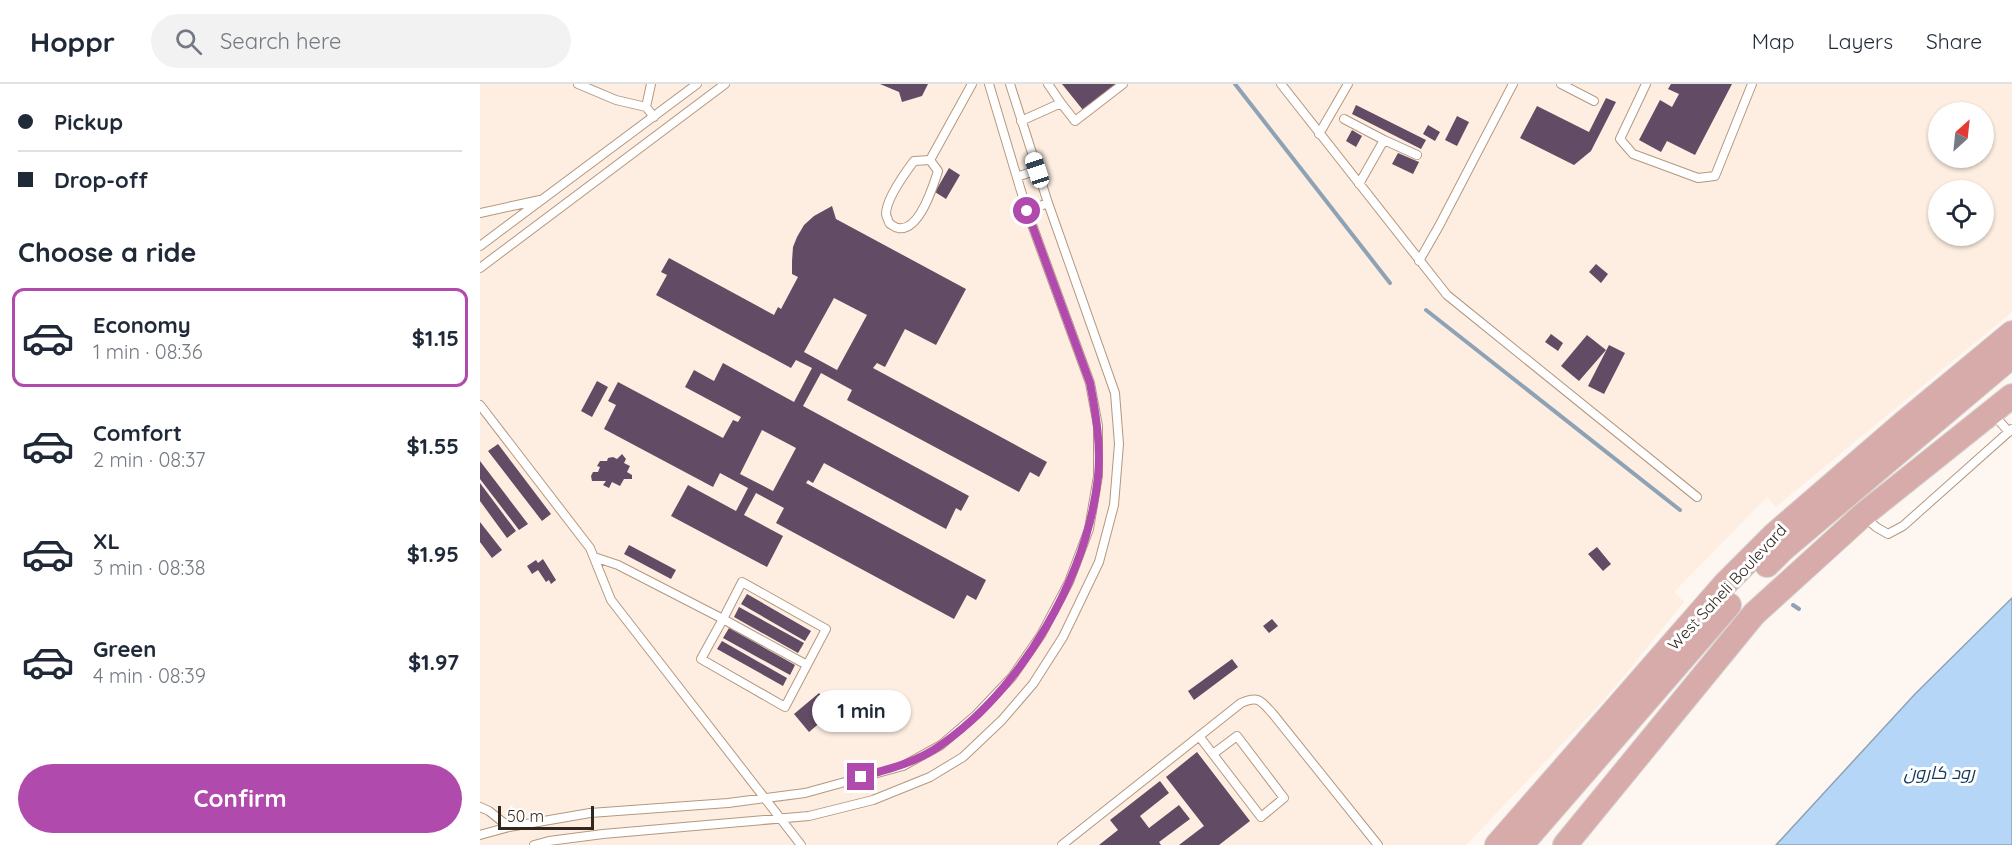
<!DOCTYPE html>
<html lang="en">
<head>
<meta charset="utf-8">
<style>
  :root { --surface:#fff; --page:#f2f2f3; --text:#1f2937; --muted:#747a83; --line:#e0e1e3; --accent:#b14aad }
  body { margin:0; font-family:Quicksand,Cairo,sans-serif; background:var(--page); color:var(--text); height:100vh; display:flex; flex-direction:column; font-size:22px; white-space:nowrap }
  * { box-sizing:border-box; margin:0 }
  p { font-size:20px; color:var(--muted) }
  .icon { flex:none; width:33px; height:33px; fill:none; stroke:currentColor; stroke-width:2; stroke-linecap:round; stroke-linejoin:round }
  .map { position:relative; flex:1; overflow:hidden }
  .side { display:flex; flex-direction:column; background:var(--surface); width:480px }
  .side>* { flex:none }
  .top-card { display:grid; align-content:center; height:132px; padding:0 18px; background:var(--surface) }
  .needle { width:39px; rotate:27deg }
  .buttons { position:absolute; left:1448px; top:18px; display:grid; gap:12px }
  .buttons a { display:grid; place-items:center; width:66px; height:66px; border-radius:50%; background:var(--surface); box-shadow:0 2px 4px #0004; font-size:30px }
  .scale { position:absolute; left:18px; bottom:15px; width:96px; box-sizing:border-box; padding-left:6px; border:3px solid #32271d; border-top:0; font-size:16px; line-height:21px; white-space:nowrap; color:#32271d; -webkit-text-stroke:4px #fff; paint-order:stroke }
  .end { position:absolute; width:27px; height:27px; margin:-14px; border:8px solid #b14aad; background:#fff; box-shadow:0 0 0 3px #fff }
  .from { border-radius:50% }
  .bubble { position:absolute; height:42px; border-radius:21px; background:var(--surface); box-shadow:0 2px 4px #0004; font-size:20px; font-weight:700; line-height:42px; text-align:center }
  .car { position:absolute; width:18px; height:36px; margin:-18px -9px; border-radius:8px; box-shadow:0 0 4px 2px #0007; background:linear-gradient(#fff 24%,#345 0 40%,#fff 0 76%,#345 0 86%,#fff 0) }
  .top-card b { display:flex; align-items:center; gap:21px; height:57px; font-size:22px }
  .top-card b+b { border-top:2px solid var(--line) }
  .top-card i { width:15px; height:15px; background:var(--text) }
  ul { padding:0; list-style:none }
  li { display:flex; align-items:center; gap:18px; height:99px; margin:0 12px 9px; padding:0 6px; border:3px solid transparent; border-radius:12px }
  li div { flex:1 }
  li b { display:block; font-size:22px }
  li em { font-style:normal; font-weight:700 }
  li.active { border-color:var(--accent) }
  li>.icon { width:54px; height:54px; stroke-width:1.5 }
  h2 { padding:0 18px; font-size:27px; line-height:72px }
  .primary-button { display:flex; gap:12px; margin-top:auto; padding:12px 18px }
  .primary-button a { flex:1; height:69px; border-radius:36px; background:var(--accent); color:#fff; font-size:24px; font-weight:700; line-height:69px; text-align:center }
  header { display:flex; align-items:center; gap:36px; box-sizing:border-box; height:84px; padding:0 30px; background:var(--surface); border-bottom:2px solid var(--line) }
  header strong { font-size:28px }
  nav { display:flex; gap:33px; margin-inline-start:auto; font-size:21px }
  .search { width:420px; height:54px; background:var(--page); display:flex; align-items:center; gap:15px; box-sizing:border-box; padding:0 21px; border-radius:33px; color:var(--muted); font-size:22px }
  main { display:flex; flex:1; min-height:0 }
  .map>svg:first-child { display:block }
  .built { fill:#fdeee1; fill-rule:evenodd }
  .water { fill:#b6d6f8; stroke:#8ea2b6; stroke-width:1.5 }
  .lines { fill:none; stroke-linecap:round; stroke-linejoin:round }
  .stream { stroke:#8ea2b6; stroke-width:4 }
  .building { fill:#624b64; fill-rule:evenodd }
  .service-casing { stroke:#b5987f; stroke-width:10 }
  .primary-casing { stroke:#d6d4d2; stroke-width:26 }
  .service { stroke:#fff; stroke-width:8 }
  .primary { stroke:#d7abaa; stroke-width:24 }
  .route { stroke:#b14aad; stroke-width:8 }
  .labels { text-anchor:middle; stroke-width:6; stroke-linejoin:round; paint-order:stroke }
  .street-label { font-size:16px; fill:#32271d; stroke:#fff }
  .water-label { font-size:18px; font-style:italic; fill:#14395d; stroke:#fff }
</style>
</head>
<body>
<header>
<strong>Hoppr</strong>
<div class="search"><svg class="icon" aria-label="search" viewBox="0 0 24 24"><circle cx="10" cy="10" r="6"/><path d="M15 15l6 6"/></svg>Search here</div>
<nav><a>Map</a><a>Layers</a><a>Share</a></nav>
</header>
<main>
<section class="side">
<div class="top-card">
<b><i class="from"></i>Pickup</b>
<b><i></i>Drop-off</b>
</div>
<h2>Choose a ride</h2>
<ul>
<li class="active"><svg class="icon" aria-label="car" viewBox="0 0 24 24"><path d="M5 17H2v-5l4-1 3-4h7l3 4 3 1v5h-3M9 17h6M6 11h13"/><circle cx="7" cy="17" r="2"/><circle cx="17" cy="17" r="2"/></svg><div><b>Economy</b><p>1 min · 08:36</p></div><em>$1.15</em></li>
<li><svg class="icon" aria-label="car" viewBox="0 0 24 24"><path d="M5 17H2v-5l4-1 3-4h7l3 4 3 1v5h-3M9 17h6M6 11h13"/><circle cx="7" cy="17" r="2"/><circle cx="17" cy="17" r="2"/></svg><div><b>Comfort</b><p>2 min · 08:37</p></div><em>$1.55</em></li>
<li><svg class="icon" aria-label="car" viewBox="0 0 24 24"><path d="M5 17H2v-5l4-1 3-4h7l3 4 3 1v5h-3M9 17h6M6 11h13"/><circle cx="7" cy="17" r="2"/><circle cx="17" cy="17" r="2"/></svg><div><b>XL</b><p>3 min · 08:38</p></div><em>$1.95</em></li>
<li><svg class="icon" aria-label="car" viewBox="0 0 24 24"><path d="M5 17H2v-5l4-1 3-4h7l3 4 3 1v5h-3M9 17h6M6 11h13"/><circle cx="7" cy="17" r="2"/><circle cx="17" cy="17" r="2"/></svg><div><b>Green</b><p>4 min · 08:39</p></div><em>$1.97</em></li>
</ul>
<div class="primary-button"><a>Confirm</a></div>
</section>
<div class="map">
<svg width="1532" height="761" viewBox="0 0 1532 761">
  <rect width="100%" height="100%" fill="#fdf6f1"/>
  <path class="built" d="M 0,0 L 1532,0 L 1532,228 L 1296,423 L 1287,413 L 1194,508 L 1204,518 L 1125,615 L 986,761 L 0,761 ZM 1458,28 L 1503,28 L 1503,74 L 1458,74 ZM 1458,106 L 1503,106 L 1503,152 L 1458,152 Z"/>
  <path class="water" d="M 1532,514 L 1532,761 L 1296,761 L 1435,610 Z"/>
  <g class="lines">
    <path class="stream" d="M 755,0 L 910,199
      M 946,226 L 1200,426
      M 1313,521 L 1319,525"/>
  </g>
  <path class="building" d="M 400,0 L 448,0 L 442,12 L 422,18 L 419,8 Z
    M 582,0 L 636,0 L 603,26 Z
    M 1191,0 L 1252,0 L 1215,71 L 1187,57 L 1181,68 L 1159,56 L 1180,16 L 1192,23 L 1199,10 L 1188,5 Z
    M 1126,14 L 1136,18 L 1111,67 L 1094,81 L 1040,54 L 1057,22 L 1109,48 Z
    M 876,21 L 946,56 L 941,65 L 872,30 Z
    M 977,32 L 989,38 L 977,62 L 965,56 Z
    M 948,41 L 960,48 L 955,57 L 943,50 Z
    M 872,46 L 882,52 L 876,63 L 866,57 Z
    M 918,69 L 939,78 L 933,90 L 912,80 Z
    M 469,84 L 480,91 L 466,115 L 455,108 Z
    M 352,122 L 356,135 L 486,205 L 456,261 L 425,245 L 405,283 L 397,279 L 393,284 L 567,378 L 559,393 L 550,388 L 539,408 L 367,316 L 372,306 L 341,289 L 323,322 L 489,412 L 481,427 L 476,424 L 466,445 L 344,379 L 333,399 L 328,396 L 326,399 L 506,496 L 496,516 L 487,511 L 474,535 L 296,439 L 304,424 L 276,409 L 264,431 L 303,452 L 287,483 L 191,432 L 208,401 L 256,427 L 268,404 L 240,389 L 233,403 L 124,345 L 136,321 L 128,317 L 138,298 L 243,354 L 253,336 L 258,338 L 261,333 L 205,303 L 214,286 L 234,297 L 243,279 L 314,318 L 332,284 L 316,276 L 311,284 L 176,211 L 187,191 L 181,188 L 189,174 L 294,231 L 298,223 L 301,225 L 318,193 L 312,190 L 312,177 L 313,163 L 317,153 L 324,141 L 334,132 ZM 354,214 L 387,231 L 357,286 L 324,268 ZM 282,346 L 316,364 L 293,407 L 260,390 Z
    M 1116,180 L 1128,190 L 1121,199 L 1109,188 Z
    M 1071,250 L 1083,259 L 1078,267 L 1065,258 Z
    M 1107,251 L 1126,266 L 1099,297 L 1081,282 Z
    M 1129,261 L 1145,269 L 1124,310 L 1108,302 Z
    M 117,297 L 128,303 L 112,333 L 101,327 Z
    M 18,360 L 71,430 L 62,437 L 8,367 Z
    M 142,370 L 146,375 L 144,379 L 150,382 L 147,388 L 152,391 L 152,395 L 144,395 L 140,402 L 132,398 L 129,404 L 123,401 L 126,397 L 112,397 L 111,392 L 113,388 L 118,388 L 120,383 L 117,382 L 120,377 L 127,377 L 128,374 L 133,373 L 137,375 Z
    M 0,377 L 48,440 L 39,446 L 0,395 Z
    M 0,399 L 36,447 L 27,454 L 0,417 Z
    M 0,438 L 22,466 L 12,474 L 0,458 Z
    M 149,461 L 196,486 L 191,495 L 144,470 Z
    M 1117,463 L 1131,480 L 1123,487 L 1108,470 Z
    M 63,475 L 76,496 L 71,500 L 69,496 L 66,498 L 58,486 L 52,490 L 47,482 L 56,476 L 58,479 Z
    M 267,510 L 331,547 L 325,557 L 261,520 Z
    M 259,523 L 324,559 L 318,569 L 254,533 Z
    M 792,535 L 798,542 L 789,549 L 783,542 Z
    M 249,544 L 315,581 L 310,591 L 243,554 Z
    M 242,557 L 307,594 L 303,602 L 237,565 Z
    M 752,575 L 758,583 L 714,616 L 708,607 Z
    M 339,609 L 354,627 L 329,648 L 314,630 Z
    M 717,668 L 770,737 L 739,761 L 699,761 L 724,742 L 686,693 Z
    M 680,697 L 689,709 L 660,732 L 669,744 L 699,721 L 710,735 L 679,758 L 681,761 L 619,761 L 638,746 L 630,736 Z"/>
  <g class="lines">
    <defs>
      <path id="service" d="M 98,0 L 136,16 L 166,23
        M 171,0 L 166,23 L 174,33
        M 801,0 L 967,211 L 1217,413
        M 1081,0 L 1114,17
        M 1166,0 L 1140,55 L 1153,70 L 1218,94 L 1235,92 L 1272,0
        M 581,19 L 595,37 L 643,0
        M 864,35 L 904,56
        M 541,37 L 581,19 L 568,0
        M 839,50 L 868,0
        M 450,76 L 458,87 C 453,103 439,148 418,144 C 415,144 413,141 410,140 C 409,139 406,131 406,130 C 406,115 425,89 434,77 Z
        M 450,76 L 492,0
        M 537,93 L 557,86
        M 879,100 L 904,56 L 937,71
        M 547,127 L 568,119
        M 0,129 L 60,116
        M 0,162 L 217,0
        M 939,177 L 959,142 L 1033,0
        M 0,184 L 245,0
        M 0,321 L 110,464 L 131,516 L 321,761
        M 1513,330 L 1529,348
        M 1384,432 L 1396,443 L 1408,450 L 1423,442 L 1532,345
        M 114,473 L 138,481 L 243,535 L 221,575 L 305,623 L 346,545 L 262,498 L 243,535 L 327,581
        M 719,652 L 781,733 L 804,714 L 757,652 L 733,670
        M 0,723 L 9,727 L 29,743
        M 0,751 L 29,743 L 110,729 L 248,719 L 325,709 L 423,682 L 461,661 L 496,631 L 532,593 L 561,551 L 589,498 L 609,445 L 618,392 L 618,342 L 610,299 L 547,127 L 509,0
        M 54,761 L 69,757 L 123,750 L 329,732 L 393,716 L 450,693 L 483,673 L 522,636 L 553,600 L 583,553 L 619,478 L 634,421 L 639,360 L 635,309 L 568,119 L 530,0
        M 582,761 L 761,619 C 779,611 781,617 793,630 L 898,761"/>
      <path id="primary" d="M 1287,481 L 1303,465 L 1532,272
        M 1017,761 L 1245,500 L 1295,450 L 1427,336 L 1532,249
        M 1041,761 L 1249,521
        M 1085,761 L 1274,530 L 1383,431 L 1532,312"/>
    </defs>
    <use href="#service" class="service-casing"/>
    <use href="#primary" class="primary-casing"/>
    <use href="#service" class="service"/>
    <use href="#primary" class="primary"/>
  </g>
  <g class="lines">
    <path class="route" d="M 381,693 C 410,685 437,678 461,661 C 543,603 607,493 618,393 C 621,361 616,330 610,299 L 547,127"/>
  </g>
  <g class="labels">
    <g class="street-label">
      <text transform="translate(1247 503) rotate(-47)" y="6">West Saheli Boulevard</text>
    </g>
    <g class="water-label">
      <text x="1459" y="695">رود کارون</text>
    </g>
  </g>
</svg>
<div class="buttons">
<a><svg class="needle" viewBox="-14 -14 28 28"><path d="M0-13l5 13h-10z" fill="#e53935"/><path d="M0 13l5-13h-10z" fill="#747a83"/></svg></a>
<a><svg class="icon" aria-label="locate" viewBox="0 0 24 24"><circle cx="12" cy="12" r="6"/><path d="M12 2v4M12 18v4M2 12h4M18 12h4"/></svg></a>
</div>
<div class="scale">50 m</div>
<i class="end from" style="left:547px;top:127px"></i>
<i class="end" style="left:381px;top:693px"></i>
<div class="bubble" style="left:332px;top:606px;width:99px">1 min</div>
<i class="car" style="left:557px;top:86px;rotate:342deg"></i>
</div>
</main>
</body>
</html>
